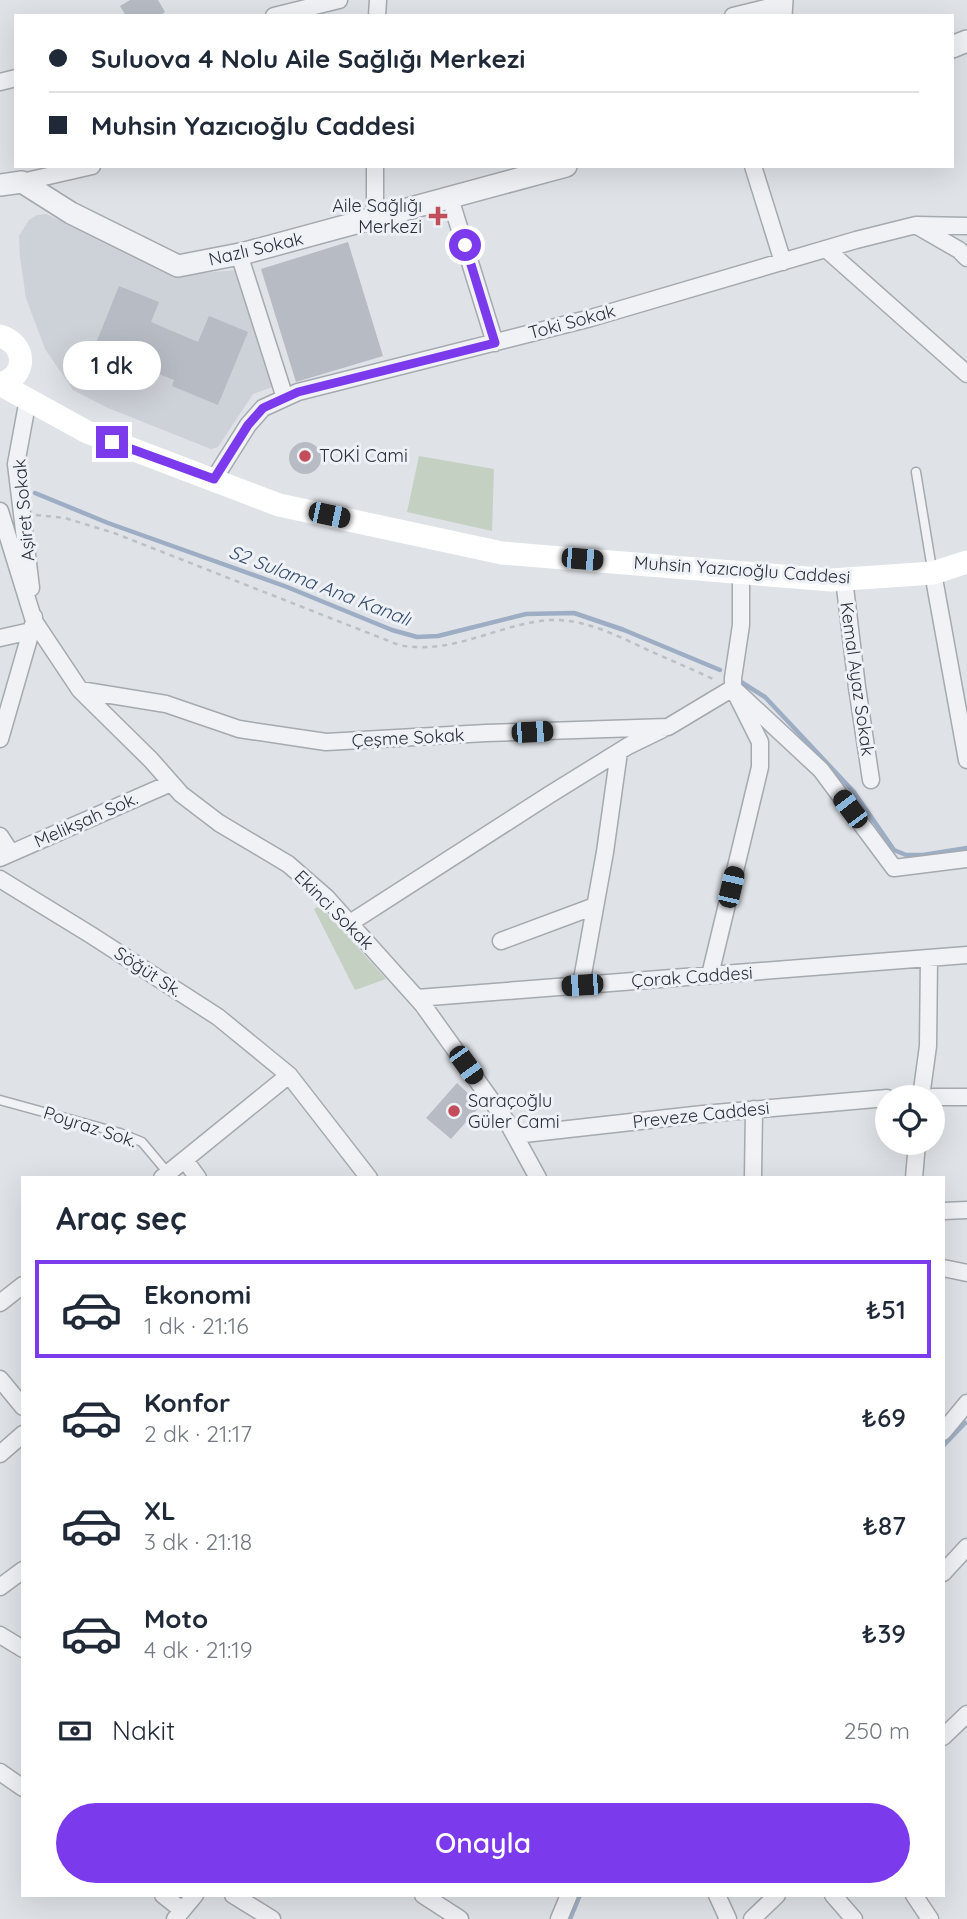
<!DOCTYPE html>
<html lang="tr">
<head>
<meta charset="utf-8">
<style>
  :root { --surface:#fff; --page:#f6f6f7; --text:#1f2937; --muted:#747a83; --line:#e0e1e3; --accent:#7c3aed }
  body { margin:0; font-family:Quicksand,sans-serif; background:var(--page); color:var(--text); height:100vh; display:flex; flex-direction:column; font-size:26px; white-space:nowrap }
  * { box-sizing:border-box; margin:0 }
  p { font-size:23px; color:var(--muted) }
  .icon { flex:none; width:38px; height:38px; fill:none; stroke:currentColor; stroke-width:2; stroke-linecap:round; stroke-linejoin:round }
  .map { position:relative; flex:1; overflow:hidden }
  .panel { position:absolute; left:21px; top:1176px; width:924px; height:721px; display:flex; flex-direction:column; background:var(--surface); border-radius:0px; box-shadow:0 7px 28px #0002 }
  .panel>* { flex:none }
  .hud { position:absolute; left:14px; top:14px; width:940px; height:154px; border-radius:0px; box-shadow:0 7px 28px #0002; display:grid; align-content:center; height:154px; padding:0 35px; background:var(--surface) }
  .controls { position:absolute; left:875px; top:1085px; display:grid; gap:14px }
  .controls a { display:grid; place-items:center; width:70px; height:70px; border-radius:50%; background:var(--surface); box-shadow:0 7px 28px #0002; font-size:35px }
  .end { position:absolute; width:32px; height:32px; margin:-16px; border:9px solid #7c3aed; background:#fff; box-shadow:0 0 0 4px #fff }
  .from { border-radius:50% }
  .bubble { position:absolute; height:49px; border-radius:24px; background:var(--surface); box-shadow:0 7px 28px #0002; font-size:23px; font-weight:600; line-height:49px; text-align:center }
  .car { position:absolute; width:21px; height:42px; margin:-21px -10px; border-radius:9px; box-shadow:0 0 5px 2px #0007; background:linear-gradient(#222 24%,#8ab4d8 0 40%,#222 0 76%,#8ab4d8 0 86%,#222 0) }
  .hud b { display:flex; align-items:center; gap:24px; height:66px; font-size:26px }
  .hud b+b { border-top:2px solid var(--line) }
  .hud i { width:18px; height:18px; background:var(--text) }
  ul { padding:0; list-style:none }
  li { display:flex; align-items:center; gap:21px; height:98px; margin:0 14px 10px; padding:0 21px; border:4px solid transparent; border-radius:0px }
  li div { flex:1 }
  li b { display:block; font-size:26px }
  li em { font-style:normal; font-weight:600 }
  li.on { border-color:var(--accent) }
  li>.icon { width:63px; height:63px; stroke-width:1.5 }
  h2 { padding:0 35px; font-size:32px; line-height:84px }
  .pay { display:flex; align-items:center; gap:18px; height:77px; padding:0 35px; font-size:26px }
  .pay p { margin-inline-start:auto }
  .cta { display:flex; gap:14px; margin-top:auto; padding:14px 35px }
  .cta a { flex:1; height:80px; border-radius:42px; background:var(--accent); color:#fff; font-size:28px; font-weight:600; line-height:80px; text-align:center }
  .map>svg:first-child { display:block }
  .built { fill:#cdd1d8 }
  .green { fill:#c4d0c1 }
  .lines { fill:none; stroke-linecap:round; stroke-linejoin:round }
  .stream { stroke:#9daec4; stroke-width:4.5 }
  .building { fill:#b7bbc3 }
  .service-casing { stroke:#a5a9b0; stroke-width:11 }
  .minor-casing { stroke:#a5a9b0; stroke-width:19 }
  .tertiary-casing { stroke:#a5a9b0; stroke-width:24 }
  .path { stroke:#bdbfc6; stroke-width:2.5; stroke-dasharray:5 5; stroke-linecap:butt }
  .service { stroke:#f1f2f6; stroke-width:8 }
  .minor { stroke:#f1f2f6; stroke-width:16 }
  .tertiary { stroke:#f1f2f6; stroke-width:21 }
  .secondary { stroke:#fff; stroke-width:23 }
  .route { stroke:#7c3aed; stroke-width:9 }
  .poi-dot { fill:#c24e5b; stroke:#eef1f5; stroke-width:2.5 }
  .labels { text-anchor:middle; stroke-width:6; stroke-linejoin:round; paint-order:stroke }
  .poi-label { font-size:18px; fill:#292f3c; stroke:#eef1f5; text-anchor:start }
  .street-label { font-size:18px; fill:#292f3c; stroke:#eef1f5 }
  .water-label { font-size:19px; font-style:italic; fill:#374d6d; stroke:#eef1f5 }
</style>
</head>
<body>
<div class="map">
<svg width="967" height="1919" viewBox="0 0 967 1919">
  <rect width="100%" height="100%" fill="#dfe2e7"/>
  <path class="built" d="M 46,214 L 176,275 L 239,270 L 274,378 L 272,387 L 253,394 L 218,447 L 211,449 L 108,408 L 73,390 L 45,349 L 26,298 L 20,257 L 19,236 L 29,220 L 37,215 Z"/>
  <path class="green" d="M 419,456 L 494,469 L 492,531 L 407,512 Z
    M 320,906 L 386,979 L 355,990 L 314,909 Z"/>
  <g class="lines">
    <path class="stream" d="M 35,493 L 108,523 L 287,587 L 392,630 L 417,637 L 438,636 L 526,614 L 574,613 L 624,630 L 720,670
      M 738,680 L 765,697 L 854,792 L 894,850 L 906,855 L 923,855 L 967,848
      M 943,1446 L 965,1423
      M 570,1919 L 580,1895"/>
  </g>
  <path class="building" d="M 130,0 L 158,0 L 165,12 L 159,16 L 126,16 L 120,6 Z
    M 348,242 L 383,356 L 296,382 L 261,269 Z
    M 119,286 L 159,302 L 151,322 L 198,342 L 209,316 L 248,332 L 218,405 L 172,386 L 174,380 L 131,363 L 130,368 L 92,353 Z
    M289 458a16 16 0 1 1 32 0a16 16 0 1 1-32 0Z
    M 457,1083 L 481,1105 L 451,1139 L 426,1118 Z"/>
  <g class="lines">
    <defs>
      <path id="service" d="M 916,472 L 932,569
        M 0,1100 L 120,1133 L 142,1142 L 168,1173"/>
      <path id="minor" d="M 274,16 L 339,0
        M 377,16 L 378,0
        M 733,16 L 782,4
        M 0,82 L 16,78
        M 753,166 L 783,262
        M 22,182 L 92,166
        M 450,198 L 495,343
        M 375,218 L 375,166
        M 919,227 L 959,250 L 967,258
        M 826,249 L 967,374
        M 239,254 L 285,398
        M 28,399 L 16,464 L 31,588
        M 214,479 L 248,425 L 263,408 L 298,392 L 591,318 L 856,240 L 916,225 L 967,226
        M 0,511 L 34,621 L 80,690 L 151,760 L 181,794 L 219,823 L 288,864 L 327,898 L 423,1005 L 509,1125 L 538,1178
        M 933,573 L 967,760
        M 844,579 L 857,687 L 871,780
        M 0,638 L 31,631
        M 80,690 L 166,704 L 239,729 L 326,742 L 486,733 L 668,727 L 733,688 L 821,770 L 894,868 L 967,859
        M 0,739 L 34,621 L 34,617
        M 0,836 L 11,853
        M 0,858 L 171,783
        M 0,879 L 91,935 L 218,1017 L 289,1075 L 369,1178
        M 350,923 L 549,795 L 628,746 L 663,729
        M 501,941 L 595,906
        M 710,975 L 760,767 L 760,742 L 733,688 L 733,678 L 741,625 L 741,573
        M 581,985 L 605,852 L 619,752
        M 417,998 L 967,955
        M 921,1097 L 928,1046 L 929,959
        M 933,1097 L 967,1097
        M 515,1135 L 703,1114 L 887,1098
        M 185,1160 L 198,1178
        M 162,1178 L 289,1075
        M 753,1178 L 754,1109
        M 914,1178 L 917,1143
        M 943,1211 L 967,1210
        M 943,1268 L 967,1273
        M 0,1303 L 23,1285
        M 0,1379 L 23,1407
        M 943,1432 L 967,1403
        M 0,1454 L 23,1434
        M 943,1573 L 967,1547
        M 0,1587 L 23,1570
        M 0,1635 L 23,1649
        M 943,1737 L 967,1714
        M 0,1772 L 23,1788
        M 163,1895 L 182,1910
        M 233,1895 L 272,1919
        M 423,1895 L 460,1919
        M 717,1895 L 728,1919
        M 833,1895 L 854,1919
        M 914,1895 L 930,1919
        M 175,1919 L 195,1895
        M 559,1919 L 569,1895
        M 752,1919 L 777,1895"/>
      <path id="tertiary" d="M 781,16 L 782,0
        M 952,47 L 967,41
        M 0,185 L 22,182 L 71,213 L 178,266 L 245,253 L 566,166"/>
    </defs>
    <use href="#service" class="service-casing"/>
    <use href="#minor" class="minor-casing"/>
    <use href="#tertiary" class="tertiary-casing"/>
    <path class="path" d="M 36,515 L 65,518 L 114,533 L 399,645 C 450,655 491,628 540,621 C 579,615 618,636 652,652 C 673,661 694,670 715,680"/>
    <use href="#service" class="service"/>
    <use href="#minor" class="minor"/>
    <use href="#tertiary" class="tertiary"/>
    <path class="secondary" d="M 0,336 C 27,344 28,376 0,384
      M 0,384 L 87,432 L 279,505 L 502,553 L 831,580 L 933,573 L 967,562"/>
  </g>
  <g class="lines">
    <path class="route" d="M 112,442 L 214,479 L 248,425 L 263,408 L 298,392 L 495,343 L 465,245"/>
  </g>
  <g class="poi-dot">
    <path d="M434.5 205.5h7v7h7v7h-7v7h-7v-7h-7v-7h7z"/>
    <circle cx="305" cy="456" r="7"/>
    <circle cx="454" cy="1111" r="7"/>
  </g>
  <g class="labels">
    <g class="poi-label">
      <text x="422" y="212" text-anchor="end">Aile Sağlığı<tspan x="422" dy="21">Merkezi</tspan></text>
      <text x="319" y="462">TOKİ Cami</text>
      <text x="468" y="1107">Saraçoğlu<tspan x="468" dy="21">Güler Cami</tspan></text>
    </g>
    <g class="street-label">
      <text transform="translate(256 249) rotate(-13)" y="6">Nazlı Sokak</text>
      <text transform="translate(572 322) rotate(-15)" y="6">Toki Sokak</text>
      <text transform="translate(24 510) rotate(-95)" y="6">Aşiret Sokak</text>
      <text transform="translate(742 570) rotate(4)" y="6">Muhsin Yazıcıoğlu Caddesi</text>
      <text transform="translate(857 679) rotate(82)" y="6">Kemal Ayaz Sokak</text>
      <text transform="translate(408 738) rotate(-3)" y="6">Çeşme Sokak</text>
      <text transform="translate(86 820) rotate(-24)" y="6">Melikşah Sok.</text>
      <text transform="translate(334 910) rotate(45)" y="6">Ekinci Sokak</text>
      <text transform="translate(148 972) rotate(33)" y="6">Söğüt Sk.</text>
      <text transform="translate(692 977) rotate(-4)" y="6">Çorak Caddesi</text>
      <text transform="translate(701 1115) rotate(-6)" y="6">Preveze Caddesi</text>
      <text transform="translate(90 1127) rotate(18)" y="6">Poyraz Sok.</text>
    </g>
    <g class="water-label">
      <text transform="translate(320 585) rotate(21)" y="7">S2 Sulama Ana Kanalı</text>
    </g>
  </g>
</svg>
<div class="controls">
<a><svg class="icon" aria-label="locate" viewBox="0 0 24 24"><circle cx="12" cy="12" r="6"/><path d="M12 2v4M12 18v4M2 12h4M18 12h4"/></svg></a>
</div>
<i class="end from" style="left:465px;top:245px"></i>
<i class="end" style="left:112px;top:442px"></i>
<div class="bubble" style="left:63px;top:341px;width:98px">1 dk</div>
<i class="car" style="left:329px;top:515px;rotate:102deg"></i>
<i class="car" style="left:582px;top:559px;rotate:95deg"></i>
<i class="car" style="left:532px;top:732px;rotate:87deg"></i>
<i class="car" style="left:850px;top:809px;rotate:323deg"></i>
<i class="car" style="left:731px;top:887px;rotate:13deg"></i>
<i class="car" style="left:582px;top:985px;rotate:266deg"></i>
<i class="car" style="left:466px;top:1065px;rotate:144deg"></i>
<div class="hud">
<b><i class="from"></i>Suluova 4 Nolu Aile Sağlığı Merkezi</b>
<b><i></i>Muhsin Yazıcıoğlu Caddesi</b>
</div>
<section class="panel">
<h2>Araç seç</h2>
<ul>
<li class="on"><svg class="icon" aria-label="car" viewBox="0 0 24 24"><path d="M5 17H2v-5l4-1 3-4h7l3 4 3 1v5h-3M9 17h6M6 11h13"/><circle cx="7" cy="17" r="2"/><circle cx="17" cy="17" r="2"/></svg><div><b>Ekonomi</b><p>1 dk · 21:16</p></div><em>₺51</em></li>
<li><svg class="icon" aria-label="car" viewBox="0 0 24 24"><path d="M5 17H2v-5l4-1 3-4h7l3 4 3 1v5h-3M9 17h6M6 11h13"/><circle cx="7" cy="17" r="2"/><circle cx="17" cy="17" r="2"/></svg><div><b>Konfor</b><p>2 dk · 21:17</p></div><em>₺69</em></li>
<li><svg class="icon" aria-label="car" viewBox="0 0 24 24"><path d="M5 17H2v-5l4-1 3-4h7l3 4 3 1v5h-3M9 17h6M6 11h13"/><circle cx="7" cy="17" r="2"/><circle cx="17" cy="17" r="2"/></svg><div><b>XL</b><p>3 dk · 21:18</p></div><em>₺87</em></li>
<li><svg class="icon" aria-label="car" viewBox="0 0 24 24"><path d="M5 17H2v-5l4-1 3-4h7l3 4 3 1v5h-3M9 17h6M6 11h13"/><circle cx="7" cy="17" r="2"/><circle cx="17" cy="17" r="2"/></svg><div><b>Moto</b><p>4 dk · 21:19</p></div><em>₺39</em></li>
</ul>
<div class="pay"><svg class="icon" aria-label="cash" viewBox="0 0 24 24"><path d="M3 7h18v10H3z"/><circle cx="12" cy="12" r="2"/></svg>Nakit<p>250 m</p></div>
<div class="cta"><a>Onayla</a></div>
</section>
</div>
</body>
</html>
